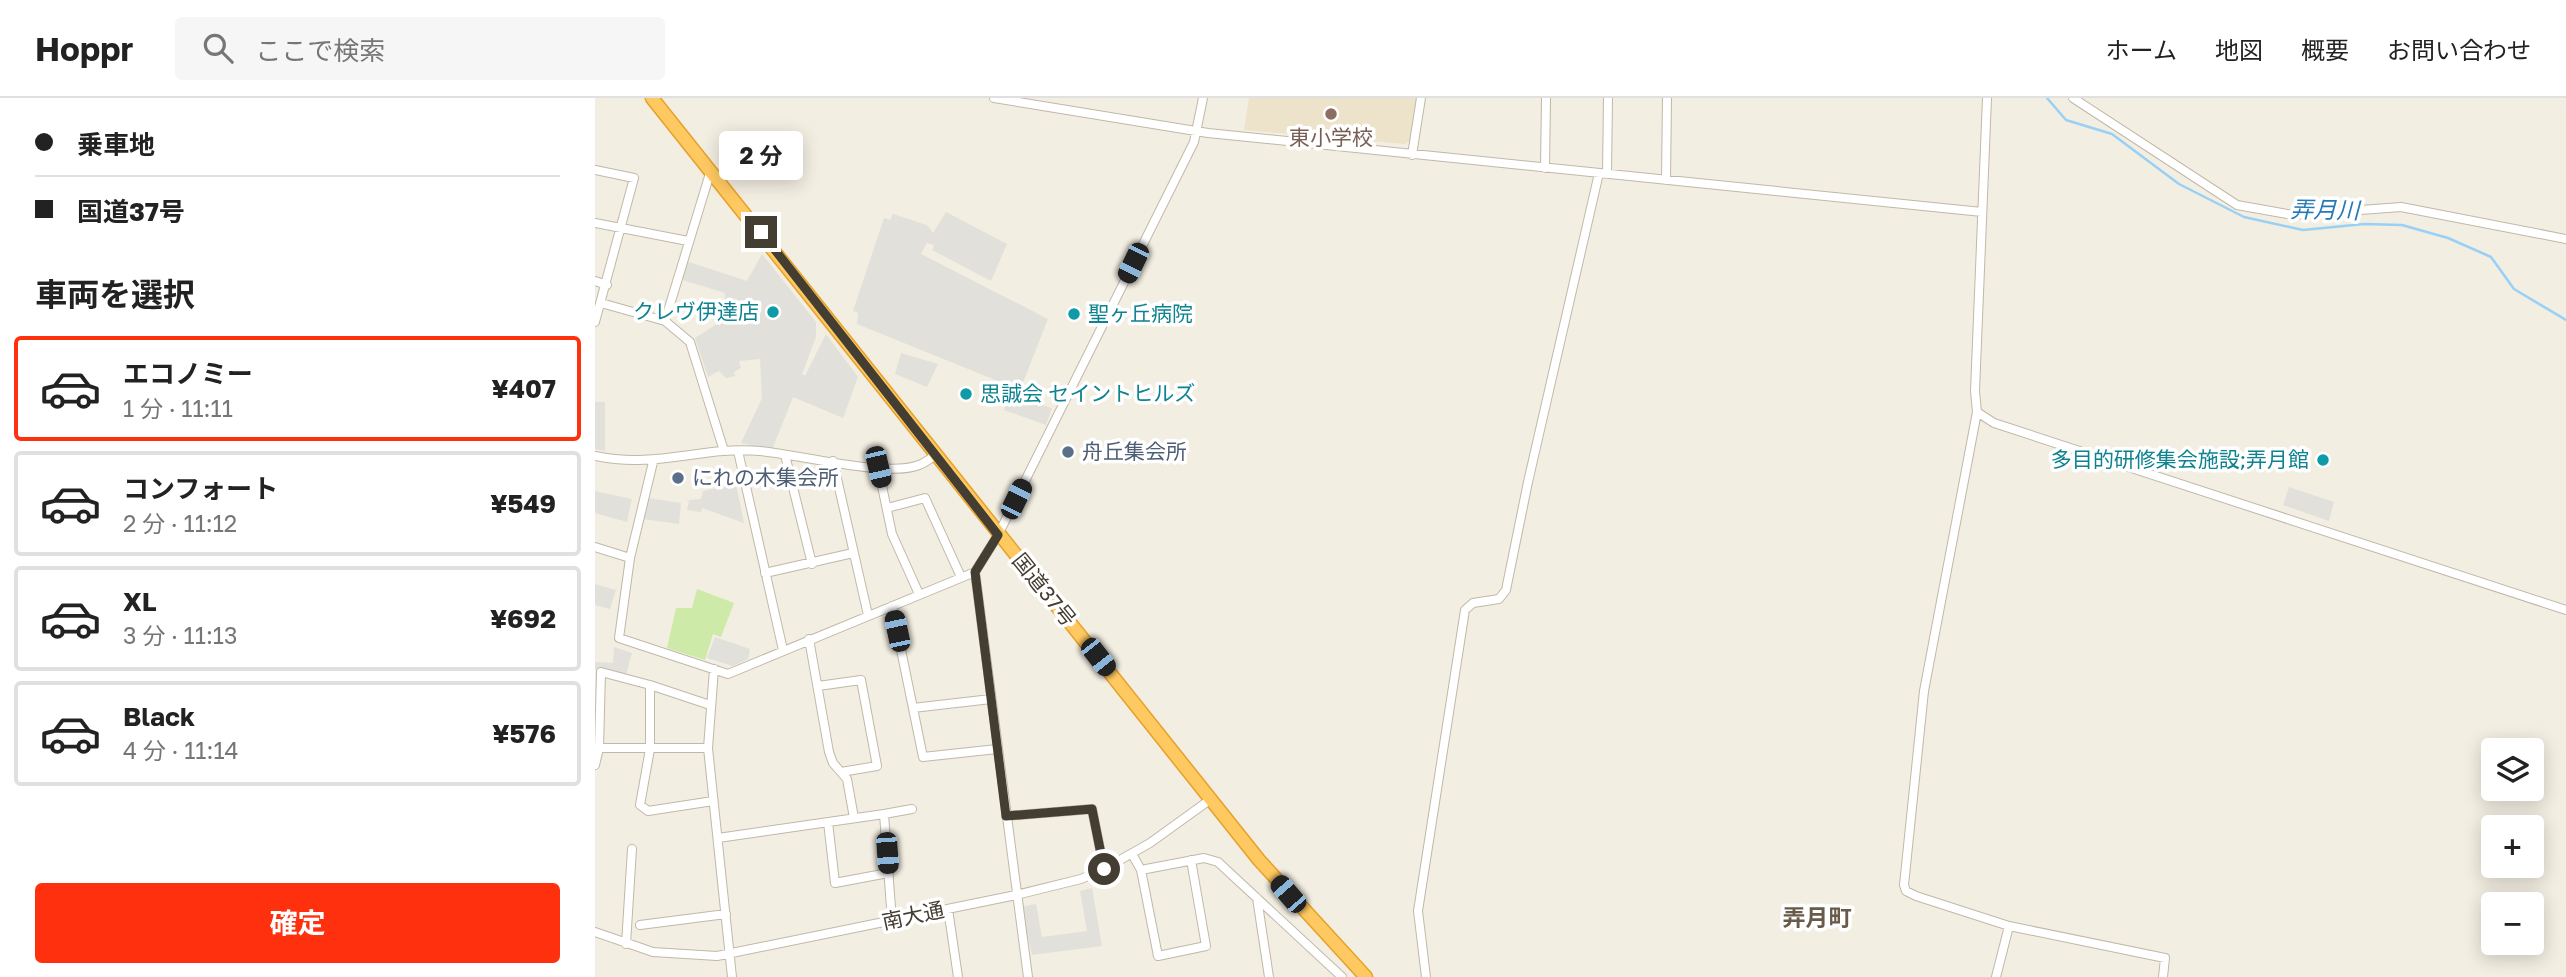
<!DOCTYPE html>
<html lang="ja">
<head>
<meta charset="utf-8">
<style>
  :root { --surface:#fff; --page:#f6f6f6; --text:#222; --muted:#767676; --line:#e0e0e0; --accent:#ff300d }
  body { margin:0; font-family:"Golos Text","Noto Sans JP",sans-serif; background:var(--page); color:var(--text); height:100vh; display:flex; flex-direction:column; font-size:26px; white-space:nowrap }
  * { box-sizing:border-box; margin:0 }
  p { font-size:23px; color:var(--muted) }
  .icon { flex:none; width:38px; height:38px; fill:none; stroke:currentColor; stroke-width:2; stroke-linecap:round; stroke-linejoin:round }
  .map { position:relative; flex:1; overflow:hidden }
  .sheet { display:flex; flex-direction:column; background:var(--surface); width:595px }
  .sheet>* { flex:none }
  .hud { display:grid; align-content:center; height:154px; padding:0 35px; background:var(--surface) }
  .controls { position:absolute; left:1886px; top:640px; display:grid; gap:14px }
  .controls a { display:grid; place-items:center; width:63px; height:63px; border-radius:7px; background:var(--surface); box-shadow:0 4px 18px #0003; font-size:35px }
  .end { position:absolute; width:32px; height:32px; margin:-16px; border:9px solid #443d32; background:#fff; box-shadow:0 0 0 4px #fff }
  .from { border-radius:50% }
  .bubble { position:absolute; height:49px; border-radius:7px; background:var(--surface); box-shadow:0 4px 18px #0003; font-size:23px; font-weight:700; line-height:49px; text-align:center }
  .car { position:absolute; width:21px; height:42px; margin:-21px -10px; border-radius:9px; box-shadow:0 0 5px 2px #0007; background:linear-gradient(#222 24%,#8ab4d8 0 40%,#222 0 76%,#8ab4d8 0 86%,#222 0) }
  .hud b { display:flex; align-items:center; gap:24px; height:66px; font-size:26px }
  .hud b+b { border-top:2px solid var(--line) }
  .hud i { width:18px; height:18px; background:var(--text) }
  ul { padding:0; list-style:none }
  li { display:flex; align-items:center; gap:21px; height:105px; margin:0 14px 10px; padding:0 21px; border:4px solid var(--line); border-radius:7px }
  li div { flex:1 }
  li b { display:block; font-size:26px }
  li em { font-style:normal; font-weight:700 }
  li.current { border-color:var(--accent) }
  li>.icon { width:63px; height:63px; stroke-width:1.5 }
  h2 { padding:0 35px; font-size:32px; line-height:84px }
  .action { display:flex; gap:14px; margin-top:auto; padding:14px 35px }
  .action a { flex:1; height:80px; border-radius:7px; background:var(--accent); color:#fff; font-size:28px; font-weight:700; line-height:80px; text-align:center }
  header { display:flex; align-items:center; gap:42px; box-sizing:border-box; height:98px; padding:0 35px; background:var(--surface); border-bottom:2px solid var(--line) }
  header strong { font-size:33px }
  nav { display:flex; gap:38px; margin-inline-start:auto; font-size:24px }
  .search { width:490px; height:63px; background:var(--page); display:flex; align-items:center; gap:18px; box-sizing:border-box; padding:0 24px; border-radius:7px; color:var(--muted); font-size:26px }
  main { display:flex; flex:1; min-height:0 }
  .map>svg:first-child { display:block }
  .education { fill:#ede3cb }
  .green { fill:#cdeaa8 }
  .parking { fill:#e2e0db }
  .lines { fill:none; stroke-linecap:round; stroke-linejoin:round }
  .stream { stroke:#99d0f5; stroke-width:2.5 }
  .minor-casing { stroke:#c1b8a8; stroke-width:10 }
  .highway-casing { stroke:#e7a028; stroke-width:15 }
  .minor { stroke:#fff; stroke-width:8 }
  .highway { stroke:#ffc961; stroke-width:12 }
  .route { stroke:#443d32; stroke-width:9 }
  .education-dot { fill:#8d6e63; stroke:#fff; stroke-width:2.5 }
  .culture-dot { fill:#0f9aa8; stroke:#fff; stroke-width:2.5 }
  .service-dot { fill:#5c6f8a; stroke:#fff; stroke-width:2.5 }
  .labels { text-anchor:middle; stroke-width:7; stroke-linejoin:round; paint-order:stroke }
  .education-label { font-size:21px; fill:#785e54; stroke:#fff }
  .culture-label { font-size:21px; fill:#0d838f; stroke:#fff; text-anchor:end }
  .service-label { font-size:21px; fill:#4e5e75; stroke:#fff; text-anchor:start }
  .street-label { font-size:21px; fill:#443d32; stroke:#fff }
  .water-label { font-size:23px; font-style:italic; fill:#257ab6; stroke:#fff }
  .neighbourhood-label { font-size:23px; font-weight:bold; fill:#685b49; stroke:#fff }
</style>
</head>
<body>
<header>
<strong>Hoppr</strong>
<div class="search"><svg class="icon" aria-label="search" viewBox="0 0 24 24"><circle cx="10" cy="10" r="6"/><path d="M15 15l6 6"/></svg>ここで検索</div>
<nav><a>ホーム</a><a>地図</a><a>概要</a><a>お問い合わせ</a></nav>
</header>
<main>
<section class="sheet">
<div class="hud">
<b><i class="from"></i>乗車地</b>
<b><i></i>国道37号</b>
</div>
<h2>車両を選択</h2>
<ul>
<li class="current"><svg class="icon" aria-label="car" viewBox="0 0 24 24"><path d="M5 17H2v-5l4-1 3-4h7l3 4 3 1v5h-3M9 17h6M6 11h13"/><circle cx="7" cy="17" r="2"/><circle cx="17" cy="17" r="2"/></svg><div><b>エコノミー</b><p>1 分 · 11:11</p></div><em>¥407</em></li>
<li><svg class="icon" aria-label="car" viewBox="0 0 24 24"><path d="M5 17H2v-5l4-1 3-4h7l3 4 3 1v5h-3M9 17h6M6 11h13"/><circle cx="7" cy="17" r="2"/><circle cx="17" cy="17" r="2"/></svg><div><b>コンフォート</b><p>2 分 · 11:12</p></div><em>¥549</em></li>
<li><svg class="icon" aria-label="car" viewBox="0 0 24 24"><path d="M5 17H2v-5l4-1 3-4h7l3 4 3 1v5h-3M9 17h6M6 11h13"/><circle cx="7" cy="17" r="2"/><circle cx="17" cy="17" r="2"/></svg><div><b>XL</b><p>3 分 · 11:13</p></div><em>¥692</em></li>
<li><svg class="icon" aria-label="car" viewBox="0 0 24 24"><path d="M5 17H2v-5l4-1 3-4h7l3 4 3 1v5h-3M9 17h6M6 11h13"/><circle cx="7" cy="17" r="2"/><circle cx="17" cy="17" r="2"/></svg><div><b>Black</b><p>4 分 · 11:14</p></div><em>¥576</em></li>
</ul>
<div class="action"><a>確定</a></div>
</section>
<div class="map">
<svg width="1971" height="879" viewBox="0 0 1971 879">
  <rect width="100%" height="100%" fill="#f3eee2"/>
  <path class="education" d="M 654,0 L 822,0 L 817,42 L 810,46 L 649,32 Z"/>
  <path class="green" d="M 102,491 L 139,505 L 126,539 L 118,536 L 110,562 L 72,550 L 81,510 L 97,510 Z"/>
  <path class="parking" d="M 351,114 L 412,146 L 396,183 L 337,152 L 339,147 L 332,145 L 326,156 L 453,221 L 425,292 L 262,226 L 263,215 L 258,213 L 289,120 L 295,122 L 298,116 L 332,127 L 338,135 Z
    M 167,156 L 221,224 L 221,239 L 207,276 L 210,278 L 231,236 L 263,279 L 248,320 L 198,299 L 177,352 L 146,345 L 167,300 L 165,261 L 144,263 L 146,270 L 139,274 L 140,278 L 131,280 L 124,273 L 113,279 L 100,240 L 125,224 L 129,215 L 130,195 L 84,181 L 91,163 L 152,183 Z
    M 306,255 L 343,266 L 332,289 L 300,276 Z
    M 413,297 L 457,310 L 451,327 L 409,312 Z
    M 0,304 L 10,304 L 10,353 L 0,351 Z
    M 141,386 L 149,425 L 107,410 L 106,414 L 92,412 L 94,402 L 106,401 L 108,393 Z
    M 1694,389 L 1739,404 L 1734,423 L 1688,407 Z
    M 0,393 L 37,401 L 32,424 L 0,415 Z
    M 53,400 L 86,405 L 84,426 L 48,421 Z
    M 0,486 L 21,492 L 15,511 L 0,507 Z
    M 120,539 L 155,551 L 153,561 L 138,568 L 112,560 Z
    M 19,549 L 37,555 L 31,577 L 0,571 L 0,564 L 18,565 Z
    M 497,790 L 507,848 L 437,857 L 426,809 L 441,806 L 447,839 L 492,833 L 485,793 Z"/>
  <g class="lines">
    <path class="stream" d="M 1452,0 L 1471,22 L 1517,36 L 1584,86 L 1649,119 L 1708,132 L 1769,126 L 1807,127 L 1853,140 L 1896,159 L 1919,191 L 1971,222"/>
    <defs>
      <path id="minor" d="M 399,0 L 613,35 L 1387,114
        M 1392,0 L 1380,293 L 1382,314 L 1329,593 L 1309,787 L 1311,793 L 1321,798 L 1414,828 L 1570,860 L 1568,879
        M 1478,0 L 1642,107 L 1698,117 L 1806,109 L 1971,141
        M 817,57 L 826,0
        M 950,70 L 951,0
        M 0,72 L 39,80 L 0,224
        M 1012,76 L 1013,0
        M 1071,82 L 1072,0
        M 0,125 L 93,143
        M 0,183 L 12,187
        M 6,205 L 70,223 L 95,244 L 129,353
        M 70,223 L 116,72
        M 1382,314 L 1399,325 L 1971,512
        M 143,353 L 188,552
        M 190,357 L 217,466
        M 0,358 C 62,371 106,348 165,353 C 202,356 292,380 324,367 C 330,365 336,360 342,356
        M 238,363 L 273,517
        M 58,364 L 35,460 L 24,540 L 133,576 L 380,474 L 403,437 L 599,44 L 608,0
        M 283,369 L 297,436 L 324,496
        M 292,410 L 330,400 L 366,479
        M 0,449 L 35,460
        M 380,474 L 433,879
        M 170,475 L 258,455
        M 297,508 L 328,659 L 402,651
        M 214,541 L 234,654 L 238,665 L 252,681 L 259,720
        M 119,571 L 113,650 L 137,879
        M 223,588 L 266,582 L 282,668 L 246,674
        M 115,607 L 55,587 L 55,651 L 45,707 L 53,713 L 118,703
        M 318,610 L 396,601
        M 1,650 L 113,650
        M 0,667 L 4,650 L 6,574 L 55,587
        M 289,716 L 317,711
        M 411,718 L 497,711 L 509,771
        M 233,724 L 240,785 L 293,775
        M 123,740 L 289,716 L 297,823
        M 537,756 L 546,772 L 609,760 L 623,764 L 747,879
        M 546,772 L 563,858 L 611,848 L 596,762
        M 662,800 L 674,879
        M 353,811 L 363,879
        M 45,827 L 131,816
        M 0,834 L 58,854 L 122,858 L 421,797 L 486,781 L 509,771 L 555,745 L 616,701
        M 31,846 L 37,751
        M 831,879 L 823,813 L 870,512 L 878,505 L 904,501 L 911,492 L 933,384 L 1004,75
        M 1401,879 L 1414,828"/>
      <path id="highway" d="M 57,0 L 664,762 L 771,879"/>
    </defs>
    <use href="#minor" class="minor-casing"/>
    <use href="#highway" class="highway-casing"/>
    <use href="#minor" class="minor"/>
    <use href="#highway" class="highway"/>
  </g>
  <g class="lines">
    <path class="route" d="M 166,134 L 403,437 L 380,474 L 411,718 L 497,711 L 509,771"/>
  </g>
  <circle class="education-dot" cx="736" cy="16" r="7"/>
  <g class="culture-dot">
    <circle cx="178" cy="214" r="7"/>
    <circle cx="479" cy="216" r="7"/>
    <circle cx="371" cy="296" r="7"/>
    <circle cx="1728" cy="362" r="7"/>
  </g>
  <g class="service-dot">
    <circle cx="473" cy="354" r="7"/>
    <circle cx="83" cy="380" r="7"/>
  </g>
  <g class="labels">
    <g class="education-label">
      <text x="736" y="47">東小学校</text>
    </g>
    <g class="culture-label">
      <text x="164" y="221">クレヴ伊達店</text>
      <text x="493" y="223" text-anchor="start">聖ヶ丘病院</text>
      <text x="385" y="303" text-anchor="start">思誠会 セイントヒルズ</text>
      <text x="1714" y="369">多目的研修集会施設;弄月館</text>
    </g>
    <g class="service-label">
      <text x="487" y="361">舟丘集会所</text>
      <text x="97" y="387">にれの木集会所</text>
    </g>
    <g class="street-label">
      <text transform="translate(449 492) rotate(51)" y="7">国道37号</text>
      <text transform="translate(318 818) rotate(-12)" y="7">南大通</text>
    </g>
    <g class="water-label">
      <text transform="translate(1730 112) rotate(1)" y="8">弄月川</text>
    </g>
    <g class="neighbourhood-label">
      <text x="1222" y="828">弄月町</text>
    </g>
  </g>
</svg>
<div class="controls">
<a><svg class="icon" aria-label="layers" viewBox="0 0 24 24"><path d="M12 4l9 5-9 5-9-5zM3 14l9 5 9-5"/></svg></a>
<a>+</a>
<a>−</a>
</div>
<i class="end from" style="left:509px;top:771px"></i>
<i class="end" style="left:166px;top:134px"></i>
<div class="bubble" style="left:124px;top:33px;width:84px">2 分</div>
<i class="car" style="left:538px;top:165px;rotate:206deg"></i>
<i class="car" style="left:283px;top:369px;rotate:167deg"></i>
<i class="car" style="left:421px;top:401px;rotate:26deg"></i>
<i class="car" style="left:302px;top:533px;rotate:348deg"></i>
<i class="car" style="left:503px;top:559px;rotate:142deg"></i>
<i class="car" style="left:292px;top:755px;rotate:176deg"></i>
<i class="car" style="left:693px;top:796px;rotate:319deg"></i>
</div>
</main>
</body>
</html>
